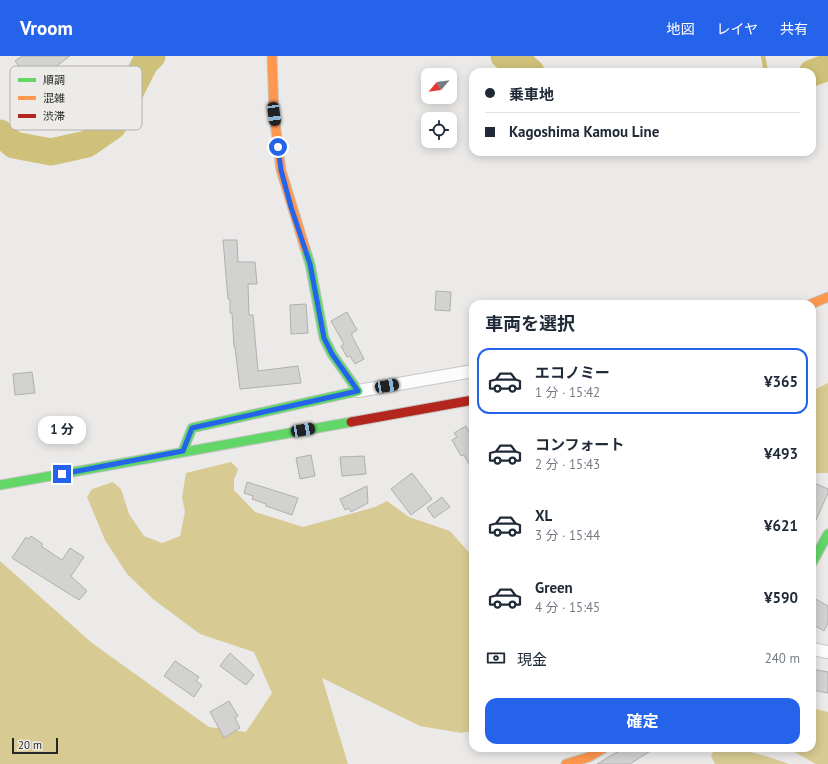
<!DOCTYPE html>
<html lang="ja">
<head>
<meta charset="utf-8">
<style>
  :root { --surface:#fff; --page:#f2f2f3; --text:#1f2937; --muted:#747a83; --line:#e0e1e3; --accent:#2563eb }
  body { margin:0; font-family:"PT Sans","Noto Sans JP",sans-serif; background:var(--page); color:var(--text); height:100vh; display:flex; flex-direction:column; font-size:15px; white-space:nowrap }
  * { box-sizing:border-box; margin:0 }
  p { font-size:13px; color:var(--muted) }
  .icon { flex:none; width:22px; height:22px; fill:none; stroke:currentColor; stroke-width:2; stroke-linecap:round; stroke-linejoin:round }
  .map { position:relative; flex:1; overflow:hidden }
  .panel { position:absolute; left:469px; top:244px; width:347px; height:452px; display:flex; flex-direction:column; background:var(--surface); border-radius:12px; box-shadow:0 2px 10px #0003 }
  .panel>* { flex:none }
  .guide { position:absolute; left:469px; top:12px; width:347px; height:88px; border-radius:12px; box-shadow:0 2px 10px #0003; display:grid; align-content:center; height:88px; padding:0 16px; background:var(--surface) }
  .needle { width:26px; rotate:241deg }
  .buttons { position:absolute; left:421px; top:12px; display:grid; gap:8px }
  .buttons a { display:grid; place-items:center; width:36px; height:36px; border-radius:8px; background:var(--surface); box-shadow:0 2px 10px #0003; font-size:20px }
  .scale { position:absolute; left:12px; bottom:10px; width:46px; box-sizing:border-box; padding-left:4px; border:2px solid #282827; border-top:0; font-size:11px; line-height:14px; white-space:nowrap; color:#282827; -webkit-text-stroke:3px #ecebe8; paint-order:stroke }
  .end { position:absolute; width:18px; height:18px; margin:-9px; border:5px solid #2563eb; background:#fff; box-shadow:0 0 0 2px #fff }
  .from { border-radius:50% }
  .bubble { position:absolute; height:28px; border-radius:12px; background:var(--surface); box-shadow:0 2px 10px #0003; font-size:13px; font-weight:700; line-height:28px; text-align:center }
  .car { position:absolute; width:12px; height:24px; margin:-12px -6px; border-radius:5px; box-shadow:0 0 3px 1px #0007; background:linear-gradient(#222 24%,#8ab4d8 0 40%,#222 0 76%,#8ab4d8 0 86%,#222 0) }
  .guide b { display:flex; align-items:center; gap:14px; height:38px; font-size:15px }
  .guide b+b { border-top:1px solid var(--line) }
  .guide i { width:10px; height:10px; background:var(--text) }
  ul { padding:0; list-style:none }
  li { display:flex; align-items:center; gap:12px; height:66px; margin:0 8px 6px; padding:0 8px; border:2px solid transparent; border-radius:12px }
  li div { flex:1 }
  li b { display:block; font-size:15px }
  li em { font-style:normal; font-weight:700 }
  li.active { border-color:var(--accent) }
  li>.icon { width:36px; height:36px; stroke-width:1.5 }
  h2 { padding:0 16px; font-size:18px; line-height:48px }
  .pay { display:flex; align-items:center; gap:10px; height:44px; padding:0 16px; font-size:15px }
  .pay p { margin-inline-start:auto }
  .cta { display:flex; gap:8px; margin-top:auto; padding:8px 16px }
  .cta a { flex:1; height:46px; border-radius:12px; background:var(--accent); color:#fff; font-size:16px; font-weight:700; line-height:46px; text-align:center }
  header { display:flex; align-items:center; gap:24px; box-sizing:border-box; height:56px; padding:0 20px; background:var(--accent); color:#fff }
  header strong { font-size:19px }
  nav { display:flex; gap:22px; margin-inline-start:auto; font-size:14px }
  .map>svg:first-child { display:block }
  .forest { fill:#d7ca92 }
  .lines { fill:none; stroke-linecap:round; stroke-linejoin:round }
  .stream { stroke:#d0c17a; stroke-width:4.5 }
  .river { stroke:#d0c17a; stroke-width:27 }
  .building { fill:#d2d2d1; stroke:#b0afae }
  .street-casing { stroke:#c7c6c5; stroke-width:14 }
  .fast-casing { stroke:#c7c6c5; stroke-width:11 }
  .slow-casing { stroke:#c7c6c5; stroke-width:11 }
  .jam-casing { stroke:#c7c6c5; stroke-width:11 }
  .street { stroke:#fcfcfc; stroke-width:12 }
  .fast { stroke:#63d668; stroke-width:9 }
  .slow { stroke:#ff974d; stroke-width:9 }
  .jam { stroke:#b3261e; stroke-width:9 }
  .route { stroke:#2563eb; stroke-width:5 }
  .key { fill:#ecebe8; stroke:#b1b0ae; stroke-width:1 }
  .key-label { font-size:11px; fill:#282827 }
</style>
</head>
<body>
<header>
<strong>Vroom</strong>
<nav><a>地図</a><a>レイヤ</a><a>共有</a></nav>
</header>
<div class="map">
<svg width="828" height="708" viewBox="0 0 828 708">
  <rect width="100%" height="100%" fill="#ebeae9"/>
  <path class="forest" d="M 828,327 L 828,417 L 812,417 L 812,335 Z
    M 231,406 L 238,413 L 234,424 L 234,434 L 255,456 L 303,471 L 375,451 L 387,445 L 409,461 L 450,475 L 473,501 L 473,675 L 461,677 L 420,670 L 322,622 L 348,708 L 0,708 L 0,505 L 92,587 L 209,671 L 246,676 L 272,637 L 254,596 L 200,578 L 153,543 L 127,518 L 105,484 L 87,441 L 92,433 L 113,426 L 121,433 L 129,458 L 144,480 L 162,487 L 180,480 L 185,456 L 182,441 L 186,417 Z
    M 812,652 L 828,656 L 828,708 L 816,708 L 787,692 L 812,692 Z
    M 715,692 C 741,692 765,699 789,708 L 715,708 L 711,700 Z"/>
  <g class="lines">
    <path class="stream" d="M 763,0 L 766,16"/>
    <path class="river" d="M 504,0 L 523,9 L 531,16
      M 812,17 L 828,11
      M 0,77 L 14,89 L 51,96 L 87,88 L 113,70 L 145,7 L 152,0"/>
  </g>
  <path class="building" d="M 22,0 L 70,0 L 32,28 L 15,5 Z
    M 223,184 L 237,184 L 238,206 L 255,206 L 257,228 L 248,228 L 249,259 L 253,259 L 258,315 L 298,310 L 301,327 L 240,333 L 235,291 L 234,291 L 232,257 L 230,257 L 230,243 L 228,243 Z
    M 436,235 L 451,236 L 450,255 L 435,254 Z
    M 306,248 L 308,277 L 291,278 L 290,249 Z
    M 347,256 L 357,274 L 352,277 L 352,280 L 364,303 L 355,308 L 350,300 L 347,301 L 341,290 L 344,288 L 331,265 Z
    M 32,316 L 35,337 L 15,339 L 13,318 Z
    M 466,370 L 473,383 L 473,415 L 464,399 L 461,400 L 452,384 L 457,381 L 454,377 Z
    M 311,399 L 315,420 L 300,423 L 296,402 Z
    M 364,400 L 366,418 L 342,420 L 340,401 Z
    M 412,417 L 432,443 L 411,459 L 391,433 Z
    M 247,426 L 298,442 L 292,459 L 266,450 L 266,448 L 252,443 L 253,440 L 244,437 Z
    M 812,426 L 828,433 L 828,437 L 812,473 Z
    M 367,430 L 368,447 L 351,456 L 349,452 L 345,454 L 340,443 Z
    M 442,441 L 450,451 L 434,462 L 427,452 Z
    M 31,480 L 43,488 L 41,490 L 62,504 L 70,492 L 84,501 L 71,520 L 87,535 L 79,544 L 12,502 L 26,481 L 29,483 Z
    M 812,541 L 828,550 L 828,567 L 824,575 L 812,568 Z
    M 230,597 L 254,619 L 246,629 L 220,610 Z
    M 175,605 L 199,621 L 196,625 L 202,629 L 194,641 L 164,620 Z
    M 812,613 L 828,616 L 828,637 L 812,634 Z
    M 229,645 L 238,660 L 235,662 L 240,672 L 224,682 L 210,656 Z
    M 624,692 L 655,692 L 630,708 L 597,708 Z"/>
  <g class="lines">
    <defs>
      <path id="street" d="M 358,335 L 473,315
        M 812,593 L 828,596"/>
      <path id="fast" d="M 183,395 L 192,372 L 358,335 L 332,298 L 324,282 L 310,208 L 305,192
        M 0,429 L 351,366
        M 812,507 L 828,478"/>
      <path id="slow" d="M 272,0 L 274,58 L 281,114 L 305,192
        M 811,248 L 828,241
        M 566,708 L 589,701 L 604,692"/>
      <path id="jam" d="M 351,366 L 473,344"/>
    </defs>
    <use href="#street" class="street-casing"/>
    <use href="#fast" class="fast-casing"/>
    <use href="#slow" class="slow-casing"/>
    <use href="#jam" class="jam-casing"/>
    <use href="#street" class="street"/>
    <use href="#fast" class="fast"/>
    <use href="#slow" class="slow"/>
    <use href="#jam" class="jam"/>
  </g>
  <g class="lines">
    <path class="route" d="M 62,418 L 183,395 L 192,372 L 358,335 L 332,298 L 324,282 L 310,208 L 291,151 L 281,114 L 278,91"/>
  </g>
  <rect x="10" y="10" width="132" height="64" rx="6" class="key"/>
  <rect x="18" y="22" width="18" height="4" fill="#63d668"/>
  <rect x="18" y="40" width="18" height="4" fill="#ff974d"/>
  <rect x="18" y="58" width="18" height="4" fill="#b3261e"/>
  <g class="key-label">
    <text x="43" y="28">順調</text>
    <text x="43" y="46">混雑</text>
    <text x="43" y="64">渋滞</text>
  </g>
</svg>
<div class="buttons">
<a><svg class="needle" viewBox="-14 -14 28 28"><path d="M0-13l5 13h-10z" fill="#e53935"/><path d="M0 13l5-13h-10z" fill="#747a83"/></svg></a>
<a><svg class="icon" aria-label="locate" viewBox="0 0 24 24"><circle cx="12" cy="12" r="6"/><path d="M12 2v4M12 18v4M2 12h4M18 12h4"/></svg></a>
</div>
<div class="scale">20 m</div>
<i class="end from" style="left:278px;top:91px"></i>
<i class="end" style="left:62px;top:418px"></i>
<div class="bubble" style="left:38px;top:360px;width:48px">1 分</div>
<i class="car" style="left:274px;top:58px;rotate:172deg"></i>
<i class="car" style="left:387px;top:330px;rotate:80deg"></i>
<i class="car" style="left:303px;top:374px;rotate:80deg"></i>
<div class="guide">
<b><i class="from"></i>乗車地</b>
<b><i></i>Kagoshima Kamou Line</b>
</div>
<section class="panel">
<h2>車両を選択</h2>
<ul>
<li class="active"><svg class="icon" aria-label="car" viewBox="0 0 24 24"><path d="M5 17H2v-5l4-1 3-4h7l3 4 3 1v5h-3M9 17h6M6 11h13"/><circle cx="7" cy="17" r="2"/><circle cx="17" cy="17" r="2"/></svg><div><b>エコノミー</b><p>1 分 · 15:42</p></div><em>¥365</em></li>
<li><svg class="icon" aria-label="car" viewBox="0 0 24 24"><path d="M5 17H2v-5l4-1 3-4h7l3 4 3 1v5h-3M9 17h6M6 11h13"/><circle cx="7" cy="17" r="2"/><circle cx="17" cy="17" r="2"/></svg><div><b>コンフォート</b><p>2 分 · 15:43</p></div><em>¥493</em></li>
<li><svg class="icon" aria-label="car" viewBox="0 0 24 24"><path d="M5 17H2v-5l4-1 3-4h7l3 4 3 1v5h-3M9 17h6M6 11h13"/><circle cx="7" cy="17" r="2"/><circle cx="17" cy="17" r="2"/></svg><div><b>XL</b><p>3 分 · 15:44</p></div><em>¥621</em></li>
<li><svg class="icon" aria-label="car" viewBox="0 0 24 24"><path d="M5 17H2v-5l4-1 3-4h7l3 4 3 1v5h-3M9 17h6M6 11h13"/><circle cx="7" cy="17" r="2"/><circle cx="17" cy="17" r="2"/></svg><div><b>Green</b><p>4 分 · 15:45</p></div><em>¥590</em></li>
</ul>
<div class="pay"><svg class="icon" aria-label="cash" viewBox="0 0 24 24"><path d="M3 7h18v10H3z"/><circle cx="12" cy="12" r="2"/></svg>現金<p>240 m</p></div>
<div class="cta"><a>確定</a></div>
</section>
</div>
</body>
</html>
